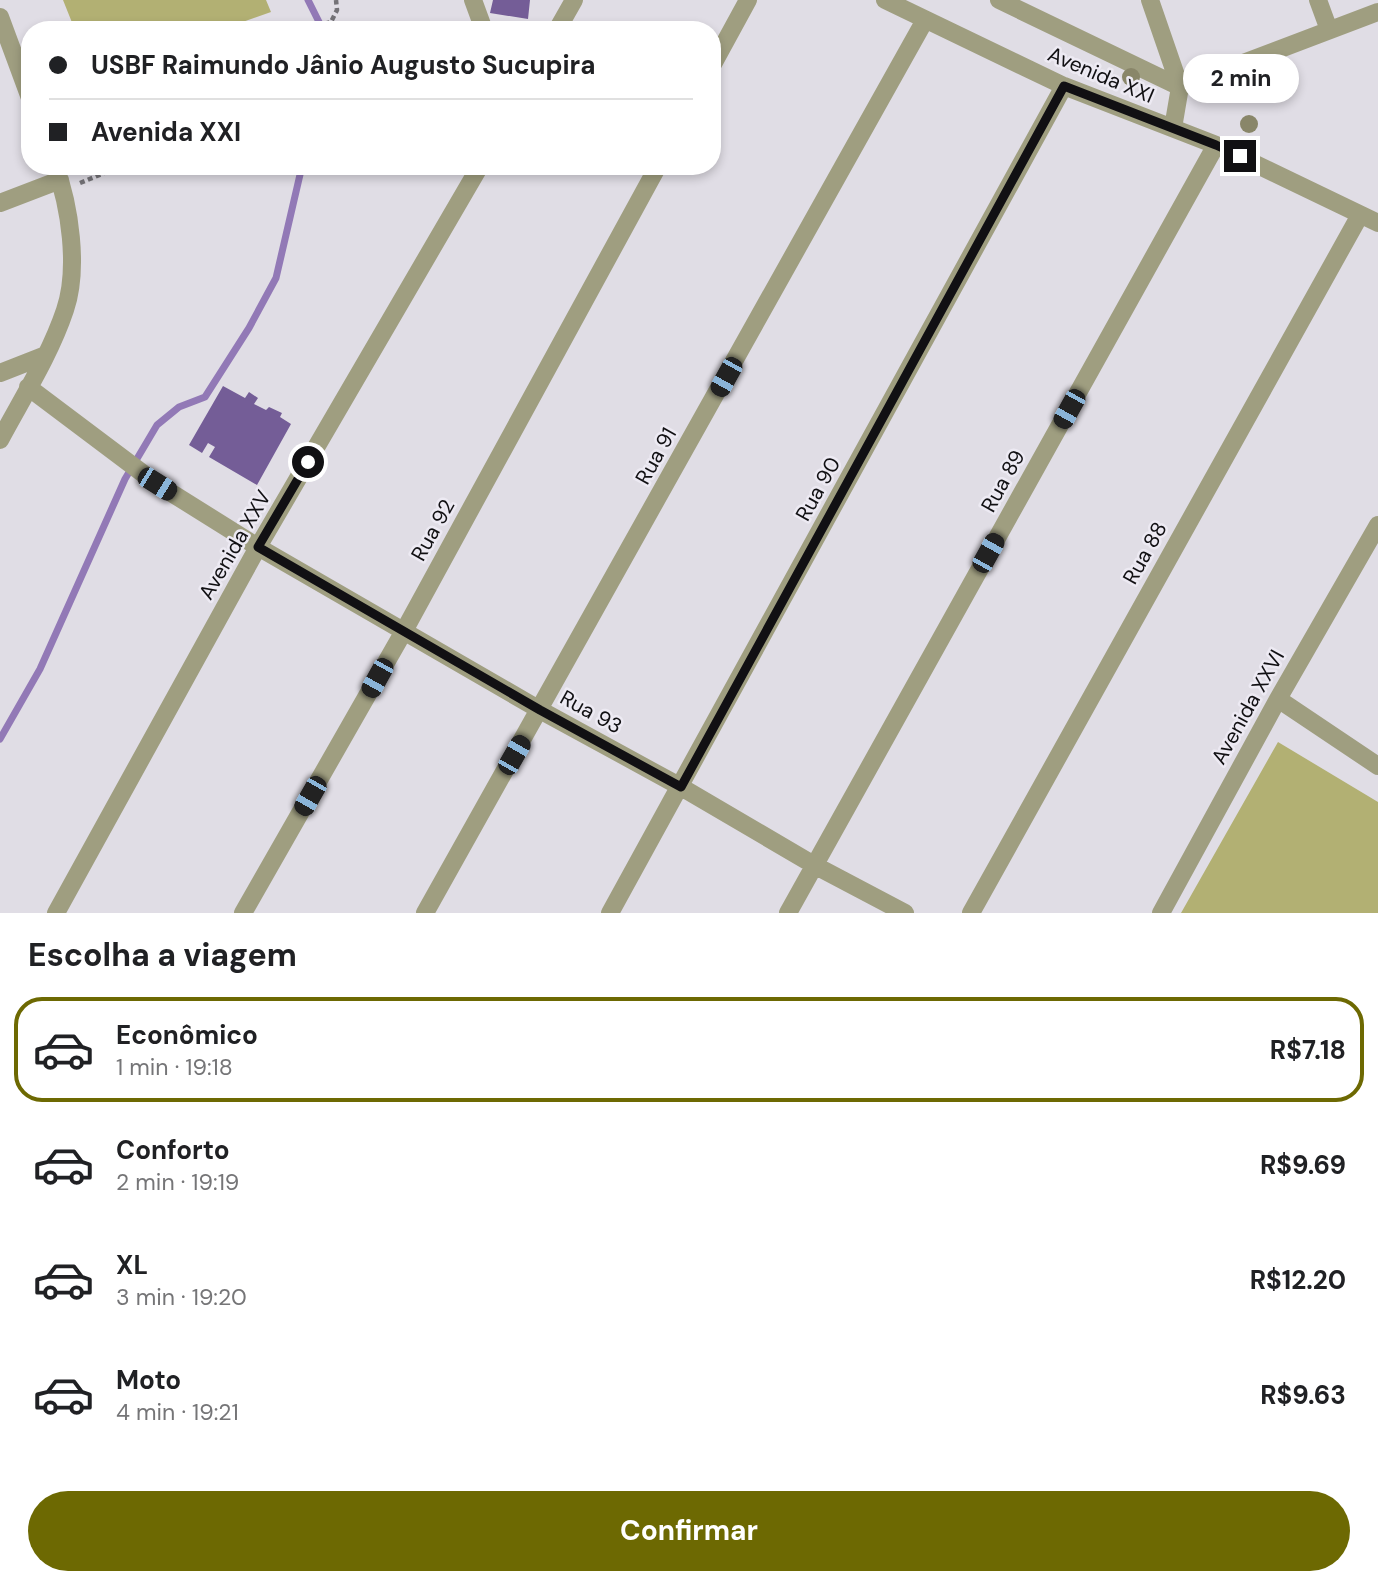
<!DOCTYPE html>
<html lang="pt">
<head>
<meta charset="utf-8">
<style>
  :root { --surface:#fff; --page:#f6f6f6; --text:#202124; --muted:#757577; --line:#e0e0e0; --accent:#6d6902 }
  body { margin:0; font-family:"DM Sans",sans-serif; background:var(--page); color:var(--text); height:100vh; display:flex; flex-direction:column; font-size:26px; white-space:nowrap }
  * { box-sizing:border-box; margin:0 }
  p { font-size:23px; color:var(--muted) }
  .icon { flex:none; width:38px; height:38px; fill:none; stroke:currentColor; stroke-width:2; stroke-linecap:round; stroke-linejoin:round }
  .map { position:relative; height:913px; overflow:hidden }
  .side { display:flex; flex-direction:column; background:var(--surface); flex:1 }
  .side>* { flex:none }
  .top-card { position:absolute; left:21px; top:21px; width:700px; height:154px; border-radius:28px; box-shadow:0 4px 10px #0003; display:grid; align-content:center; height:154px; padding:0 28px; background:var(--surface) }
  .end { position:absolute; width:32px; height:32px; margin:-16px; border:9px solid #111013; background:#fff; box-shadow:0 0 0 4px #fff }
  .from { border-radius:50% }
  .bubble { position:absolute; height:49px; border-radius:24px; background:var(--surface); box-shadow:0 4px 10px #0003; font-size:23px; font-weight:700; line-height:49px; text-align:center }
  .car { position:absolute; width:21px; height:42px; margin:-21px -10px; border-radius:9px; box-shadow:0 0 5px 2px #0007; background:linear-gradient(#222 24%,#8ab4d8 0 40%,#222 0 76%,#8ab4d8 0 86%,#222 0) }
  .top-card b { display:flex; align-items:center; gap:24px; height:66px; font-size:26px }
  .top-card b+b { border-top:2px solid var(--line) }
  .top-card i { width:18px; height:18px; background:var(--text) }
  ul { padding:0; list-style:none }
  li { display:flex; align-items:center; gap:21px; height:105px; margin:0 14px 10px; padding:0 14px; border:4px solid transparent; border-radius:28px }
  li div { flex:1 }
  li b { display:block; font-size:26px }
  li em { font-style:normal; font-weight:700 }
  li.on { border-color:var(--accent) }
  li>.icon { width:63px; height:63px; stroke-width:1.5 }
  h2 { padding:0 28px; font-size:32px; line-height:84px }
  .primary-button { display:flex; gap:14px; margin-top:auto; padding:14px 28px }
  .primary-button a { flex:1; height:80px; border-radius:42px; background:var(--accent); color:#fff; font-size:28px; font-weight:700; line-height:80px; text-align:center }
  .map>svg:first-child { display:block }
  .green { fill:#b2b073 }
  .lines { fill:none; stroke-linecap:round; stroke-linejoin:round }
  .stream { stroke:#9279b6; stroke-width:7 }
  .building { fill:#745d97 }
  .path { stroke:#747277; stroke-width:4.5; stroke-dasharray:5 3.5; stroke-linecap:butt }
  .street { stroke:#9f9e80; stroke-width:18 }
  .tree { fill:#898669 }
  .route { stroke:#111013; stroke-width:9 }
  .labels { text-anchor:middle; stroke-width:5; stroke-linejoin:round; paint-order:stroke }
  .street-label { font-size:21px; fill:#111013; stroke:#edeaf3 }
</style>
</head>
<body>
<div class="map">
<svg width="1378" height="913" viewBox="0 0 1378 913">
  <rect width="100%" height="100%" fill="#e0dde5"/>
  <path class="green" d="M 63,0 L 266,0 L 271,12 L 220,30 L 75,30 Z
    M 1278,742 L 1378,802 L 1378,913 L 1181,913 Z"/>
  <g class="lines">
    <path class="stream" d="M 308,0 L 323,30
      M 0,739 L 40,669 L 125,479 L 157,425 L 179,407 L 205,397 L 249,328 L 276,278 L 302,166"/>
  </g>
  <path class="building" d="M 493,0 L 530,0 L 528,19 L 490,13 Z
    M 223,386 L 245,398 L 249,392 L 258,398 L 254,404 L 266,410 L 269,407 L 282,413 L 280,417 L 291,424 L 257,485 L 209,457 L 215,447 L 208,443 L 202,453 L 189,445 Z"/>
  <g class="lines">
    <path class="path" d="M 300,30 L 331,22 L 337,10 L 336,0
      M 80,183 L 121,166"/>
    <path class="street" d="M 473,0 L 484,30
      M 885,0 L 1064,86 L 1216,145 L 1378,223
      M 999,0 L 1180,87
      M 1150,0 L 1180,87 L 1173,128
      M 1318,0 L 1329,30
      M 0,17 L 30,98
      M 557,30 L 574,0
      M 712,66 L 748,0
      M 1180,87 L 1378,12
      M 0,203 L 60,180
      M 0,373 L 46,355
      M 28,387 L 157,484 L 258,547 L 540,710 L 681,787 L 814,865 L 905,913
      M 0,440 C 23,397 50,355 65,310 C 79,269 70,206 55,166
      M 1278,699 L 1378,766
      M 56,913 L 258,547 L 480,166
      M 243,913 L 404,631 L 658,166
      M 425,913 L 925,20
      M 610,913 L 1064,86
      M 788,913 L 1216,145
      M 971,913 L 1360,215
      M 1161,913 L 1278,699 L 1378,525"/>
  </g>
  <g class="tree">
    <circle cx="1131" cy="77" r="9"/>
    <circle cx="1249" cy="124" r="9"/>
  </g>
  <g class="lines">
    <path class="route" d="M 308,462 L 258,547 L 540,710 L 681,787 L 1064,86 L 1216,145 L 1240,156"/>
  </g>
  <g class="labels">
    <g class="street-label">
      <text transform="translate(1101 75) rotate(23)" y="7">Avenida XXI</text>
      <text transform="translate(656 456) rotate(-61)" y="7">Rua 91</text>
      <text transform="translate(1003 481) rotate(-61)" y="7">Rua 89</text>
      <text transform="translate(818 489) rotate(-61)" y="7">Rua 90</text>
      <text transform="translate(433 530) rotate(-61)" y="7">Rua 92</text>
      <text transform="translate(235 545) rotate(-60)" y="7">Avenida XXV</text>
      <text transform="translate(1145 553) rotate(-61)" y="7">Rua 88</text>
      <text transform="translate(1248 707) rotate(-61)" y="7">Avenida XXVI</text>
      <text transform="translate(591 712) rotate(29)" y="7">Rua 93</text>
    </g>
  </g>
</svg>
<i class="end from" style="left:308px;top:462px"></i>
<i class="end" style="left:1240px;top:156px"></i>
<div class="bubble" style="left:1183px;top:54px;width:116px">2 min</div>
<i class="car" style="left:726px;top:377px;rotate:209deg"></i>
<i class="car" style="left:1069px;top:409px;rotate:209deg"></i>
<i class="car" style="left:157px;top:484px;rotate:122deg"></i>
<i class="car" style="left:988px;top:553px;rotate:29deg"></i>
<i class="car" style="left:377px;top:678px;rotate:209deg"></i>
<i class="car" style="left:514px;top:755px;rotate:30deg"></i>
<i class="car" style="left:310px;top:796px;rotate:210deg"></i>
<div class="top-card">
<b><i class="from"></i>USBF Raimundo Jânio Augusto Sucupira</b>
<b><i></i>Avenida XXI</b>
</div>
</div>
<section class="side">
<h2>Escolha a viagem</h2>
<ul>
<li class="on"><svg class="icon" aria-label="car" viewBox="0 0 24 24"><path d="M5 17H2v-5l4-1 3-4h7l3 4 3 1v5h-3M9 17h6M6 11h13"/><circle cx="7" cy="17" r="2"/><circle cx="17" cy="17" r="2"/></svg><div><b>Econômico</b><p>1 min · 19:18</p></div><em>R$7.18</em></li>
<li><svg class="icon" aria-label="car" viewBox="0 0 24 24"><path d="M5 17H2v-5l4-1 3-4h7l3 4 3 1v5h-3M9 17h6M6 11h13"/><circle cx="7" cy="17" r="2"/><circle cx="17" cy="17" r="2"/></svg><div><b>Conforto</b><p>2 min · 19:19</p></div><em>R$9.69</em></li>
<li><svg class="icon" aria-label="car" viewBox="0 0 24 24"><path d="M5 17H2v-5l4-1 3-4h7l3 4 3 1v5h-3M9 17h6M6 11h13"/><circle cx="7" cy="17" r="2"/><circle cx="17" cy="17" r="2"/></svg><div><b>XL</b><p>3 min · 19:20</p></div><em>R$12.20</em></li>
<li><svg class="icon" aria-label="car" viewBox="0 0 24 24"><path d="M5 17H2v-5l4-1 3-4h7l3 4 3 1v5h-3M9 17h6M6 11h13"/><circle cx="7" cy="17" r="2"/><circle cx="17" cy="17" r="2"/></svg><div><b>Moto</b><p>4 min · 19:21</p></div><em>R$9.63</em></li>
</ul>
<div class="primary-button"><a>Confirmar</a></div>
</section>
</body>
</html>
